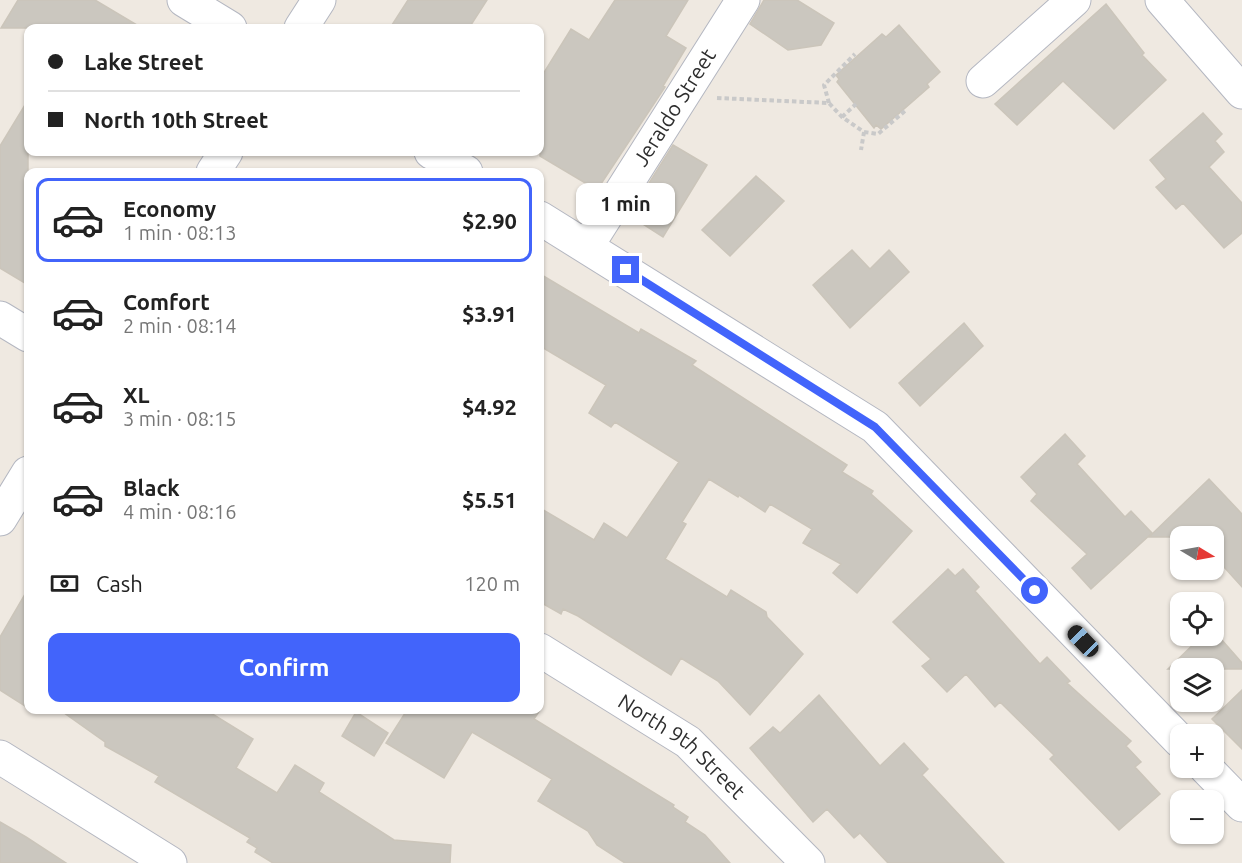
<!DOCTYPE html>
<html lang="en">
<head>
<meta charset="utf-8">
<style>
  :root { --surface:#fff; --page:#f6f6f6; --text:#222; --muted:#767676; --line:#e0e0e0; --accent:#4264fb }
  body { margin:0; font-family:Ubuntu,sans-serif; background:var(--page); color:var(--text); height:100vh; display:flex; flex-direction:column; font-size:22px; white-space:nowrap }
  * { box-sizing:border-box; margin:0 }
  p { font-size:20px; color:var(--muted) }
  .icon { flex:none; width:33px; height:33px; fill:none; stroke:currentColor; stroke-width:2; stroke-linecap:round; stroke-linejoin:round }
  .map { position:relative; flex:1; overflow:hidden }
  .panel { position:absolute; left:24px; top:168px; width:520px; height:546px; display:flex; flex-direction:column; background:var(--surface); border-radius:12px; box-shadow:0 2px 4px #0004 }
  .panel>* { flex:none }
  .guide { position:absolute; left:24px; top:24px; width:520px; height:132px; border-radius:12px; box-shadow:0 2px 4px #0004; display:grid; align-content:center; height:132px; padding:0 24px; background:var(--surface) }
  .needle { width:39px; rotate:100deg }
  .fabs { position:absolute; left:1170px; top:526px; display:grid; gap:12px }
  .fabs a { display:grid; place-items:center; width:54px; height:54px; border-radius:12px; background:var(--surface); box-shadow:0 2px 4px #0004; font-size:30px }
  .end { position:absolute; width:27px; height:27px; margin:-14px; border:8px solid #4264fb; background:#fff; box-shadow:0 0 0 3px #fff }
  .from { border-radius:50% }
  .bubble { position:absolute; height:42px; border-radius:12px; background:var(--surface); box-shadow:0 2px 4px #0004; font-size:20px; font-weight:600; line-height:42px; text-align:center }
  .car { position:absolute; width:18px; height:36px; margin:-18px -9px; border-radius:8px; box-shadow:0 0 4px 2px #0007; background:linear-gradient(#222 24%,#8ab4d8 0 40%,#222 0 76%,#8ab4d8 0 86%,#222 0) }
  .guide b { display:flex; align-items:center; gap:21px; height:57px; font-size:22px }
  .guide b+b { border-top:2px solid var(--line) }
  .guide i { width:15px; height:15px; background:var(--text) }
  ul { padding:10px 0 0; list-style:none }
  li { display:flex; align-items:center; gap:18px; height:84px; margin:0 12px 9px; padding:0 12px; border:3px solid transparent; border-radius:12px }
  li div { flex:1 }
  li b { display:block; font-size:22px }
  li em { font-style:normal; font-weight:600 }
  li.selected { border-color:var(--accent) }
  li>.icon { width:54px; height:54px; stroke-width:1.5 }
  .pay { display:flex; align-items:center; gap:15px; height:66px; padding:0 24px; font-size:22px }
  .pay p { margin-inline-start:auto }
  .button { display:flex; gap:12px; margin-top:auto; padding:12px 24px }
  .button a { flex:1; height:69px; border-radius:12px; background:var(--accent); color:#fff; font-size:24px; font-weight:600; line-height:69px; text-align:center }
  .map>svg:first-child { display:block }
  .building { fill:#cbc7bf; stroke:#cbc5ba; stroke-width:1.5 }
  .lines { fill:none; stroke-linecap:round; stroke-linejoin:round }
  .minor-casing { stroke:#b4b7c1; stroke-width:35 }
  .path { stroke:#c9c9c9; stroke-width:4; stroke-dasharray:4.5 3; stroke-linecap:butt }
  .minor { stroke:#fff; stroke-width:33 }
  .route { stroke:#4264fb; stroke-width:8 }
  .labels { text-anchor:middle; stroke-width:6; stroke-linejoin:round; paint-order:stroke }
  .street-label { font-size:21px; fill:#2e2e2e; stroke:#fff }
</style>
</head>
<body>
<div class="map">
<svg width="1242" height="863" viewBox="0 0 1242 863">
  <rect width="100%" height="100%" fill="#efe9e1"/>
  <path class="building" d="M 18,0 L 95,0 L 142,28 L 1,28 Z
    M 408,0 L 487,0 L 469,28 L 390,28 Z
    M 615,0 L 688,0 L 666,36 L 686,48 L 663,86 L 665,87 L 597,190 L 540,156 L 540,79 L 571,29 L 589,40 Z
    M 764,0 L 797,0 L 834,23 L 821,45 L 788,50 L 750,24 Z
    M 1106,4 L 1144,53 L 1142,55 L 1166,80 L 1114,129 L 1063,81 L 1017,125 L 995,104 Z
    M 899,25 L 940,72 L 927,84 L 929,87 L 881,129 L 876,125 L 874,128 L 837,82 L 839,79 L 836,75 L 882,34 L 886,37 Z
    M 28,100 L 28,285 L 0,268 L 0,146 Z
    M 1203,113 L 1222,134 L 1215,141 L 1224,152 L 1209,167 L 1242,203 L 1242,233 L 1224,248 L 1183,203 L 1176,209 L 1156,187 L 1166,179 L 1150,160 Z
    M 673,145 L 707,165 L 663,237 L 635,219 L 632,210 Z
    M 756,176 L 784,201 L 730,256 L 702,230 Z
    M 852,250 L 870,269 L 889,250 L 909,272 L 850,328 L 813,285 Z
    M 540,274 L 639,333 L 641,329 L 696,361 L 692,365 L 847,465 L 842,472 L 873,491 L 871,494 L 912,531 L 857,593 L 833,573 L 841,564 L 803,543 L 812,529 L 770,504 L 765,512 L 739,495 L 738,497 L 709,479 L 682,522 L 686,524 L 665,559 L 727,597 L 731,590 L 766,612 L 767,617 L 803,654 L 750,715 L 718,681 L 681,658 L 671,675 L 578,616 L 563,609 L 561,614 L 540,602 L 540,508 L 594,540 L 604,523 L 627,538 L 679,462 L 615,422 L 611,427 L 589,413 L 606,385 L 540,346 Z
    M 964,323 L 983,346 L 920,406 L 899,383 Z
    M 1065,434 L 1085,456 L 1077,464 L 1125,517 L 1131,511 L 1152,533 L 1091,589 L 1072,568 L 1087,554 L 1031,501 L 1037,494 L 1021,477 Z
    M 1209,479 L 1242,514 L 1242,587 L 1214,556 L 1214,537 L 1149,537 Z
    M 948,569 L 955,576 L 963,569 L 979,587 L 975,591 L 1040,664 L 1047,657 L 1070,681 L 1067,683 L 1131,741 L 1126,746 L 1141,762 L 1135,767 L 1160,794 L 1119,830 L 1050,759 L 1054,755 L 1000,702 L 995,707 L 966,674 L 947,692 L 922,666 L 931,659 L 893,622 Z
    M 28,589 L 28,708 L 0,690 L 0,637 Z
    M 1214,631 L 1242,663 L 1242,669 L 1168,669 L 1202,636 L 1214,636 Z
    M 1242,690 L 1242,749 L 1212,719 Z
    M 819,695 L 880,766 L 904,743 L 928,769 L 922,775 L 1004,863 L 888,863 L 860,833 L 854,838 L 827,809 L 813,822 L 750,748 L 773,727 L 780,733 Z
    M 60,710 L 206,710 L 253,739 L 236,768 L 277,793 L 295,765 L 324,783 L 319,792 L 394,840 L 451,845 L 450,863 L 273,863 L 255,852 L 257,848 L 247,842 L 250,838 L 155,782 L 159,776 L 105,746 L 105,742 Z
    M 407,710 L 540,710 L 534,719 L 674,805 L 673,807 L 688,817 L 685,822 L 705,835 L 730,863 L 625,863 L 597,845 L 588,831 L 538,801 L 552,779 L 472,732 L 444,778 L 386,743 Z
    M 356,712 L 388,733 L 374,756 L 342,736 Z
    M 0,822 L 26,837 L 66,863 L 0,863 Z"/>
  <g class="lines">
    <defs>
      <g id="minor">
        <path d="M 184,0 L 230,28"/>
        <path d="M 1162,0 L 1242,92"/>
        <path d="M 301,28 L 319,0"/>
        <path d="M 983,81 L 1074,0"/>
        <path d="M 431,152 L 466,172"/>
        <path d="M 213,172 L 226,152"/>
        <path d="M 540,218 L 875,427 L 1180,741"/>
        <path id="s1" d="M 587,246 L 743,0"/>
        <path d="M 0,318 L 28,335"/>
        <path d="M 0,519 L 28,473"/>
        <path id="s2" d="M 540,650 L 688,742 L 808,863"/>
        <path d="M 0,757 L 170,863"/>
        <path d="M 1206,768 L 1242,805"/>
      </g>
    </defs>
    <use href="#minor" class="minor-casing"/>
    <path class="path" d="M 717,98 L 829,103 L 842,117 L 864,132 L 861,150
      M 829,103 L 824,85 L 855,54
      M 842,117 L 856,104
      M 864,132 L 878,134 L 906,110"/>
    <use href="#minor" class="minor"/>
  </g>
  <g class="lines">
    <path class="route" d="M 626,270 L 875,427 L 1035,591"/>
  </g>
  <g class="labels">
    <g class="street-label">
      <text dy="7" stroke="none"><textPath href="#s1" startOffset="164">Jeraldo Street</textPath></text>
      <text dy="7" stroke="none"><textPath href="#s2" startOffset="172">North 9th Street</textPath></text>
    </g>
  </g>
</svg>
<div class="fabs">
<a><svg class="needle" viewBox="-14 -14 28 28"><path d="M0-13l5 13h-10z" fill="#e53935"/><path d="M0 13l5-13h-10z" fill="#767676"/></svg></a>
<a><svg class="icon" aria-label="locate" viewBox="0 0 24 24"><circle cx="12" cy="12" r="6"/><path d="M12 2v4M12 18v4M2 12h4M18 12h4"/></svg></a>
<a><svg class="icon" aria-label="layers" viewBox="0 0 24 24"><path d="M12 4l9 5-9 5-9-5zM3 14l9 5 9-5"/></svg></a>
<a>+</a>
<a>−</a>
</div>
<i class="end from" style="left:1035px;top:591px"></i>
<i class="end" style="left:626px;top:270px"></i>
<div class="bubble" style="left:576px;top:183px;width:99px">1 min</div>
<i class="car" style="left:1083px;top:641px;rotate:316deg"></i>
<div class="guide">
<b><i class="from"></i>Lake Street</b>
<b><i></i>North 10th Street</b>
</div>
<section class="panel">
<ul>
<li class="selected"><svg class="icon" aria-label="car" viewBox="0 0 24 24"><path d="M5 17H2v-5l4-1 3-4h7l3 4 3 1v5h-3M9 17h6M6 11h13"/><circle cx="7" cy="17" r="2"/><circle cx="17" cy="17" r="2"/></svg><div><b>Economy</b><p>1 min · 08:13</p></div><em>$2.90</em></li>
<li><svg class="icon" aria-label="car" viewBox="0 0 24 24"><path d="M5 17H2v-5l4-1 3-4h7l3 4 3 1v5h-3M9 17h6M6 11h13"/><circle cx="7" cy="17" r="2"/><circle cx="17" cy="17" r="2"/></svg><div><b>Comfort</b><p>2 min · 08:14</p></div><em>$3.91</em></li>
<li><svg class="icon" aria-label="car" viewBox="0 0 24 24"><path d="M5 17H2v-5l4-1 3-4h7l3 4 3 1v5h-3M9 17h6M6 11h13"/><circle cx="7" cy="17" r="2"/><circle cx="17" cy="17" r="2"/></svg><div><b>XL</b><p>3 min · 08:15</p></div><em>$4.92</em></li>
<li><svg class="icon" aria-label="car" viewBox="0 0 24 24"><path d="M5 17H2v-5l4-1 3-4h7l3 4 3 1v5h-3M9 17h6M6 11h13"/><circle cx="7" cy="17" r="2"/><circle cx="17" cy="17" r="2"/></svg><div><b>Black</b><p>4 min · 08:16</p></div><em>$5.51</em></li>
</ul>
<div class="pay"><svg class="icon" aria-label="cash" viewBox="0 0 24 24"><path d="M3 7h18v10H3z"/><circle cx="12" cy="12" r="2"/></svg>Cash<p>120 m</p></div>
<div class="button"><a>Confirm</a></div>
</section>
</div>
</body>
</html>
